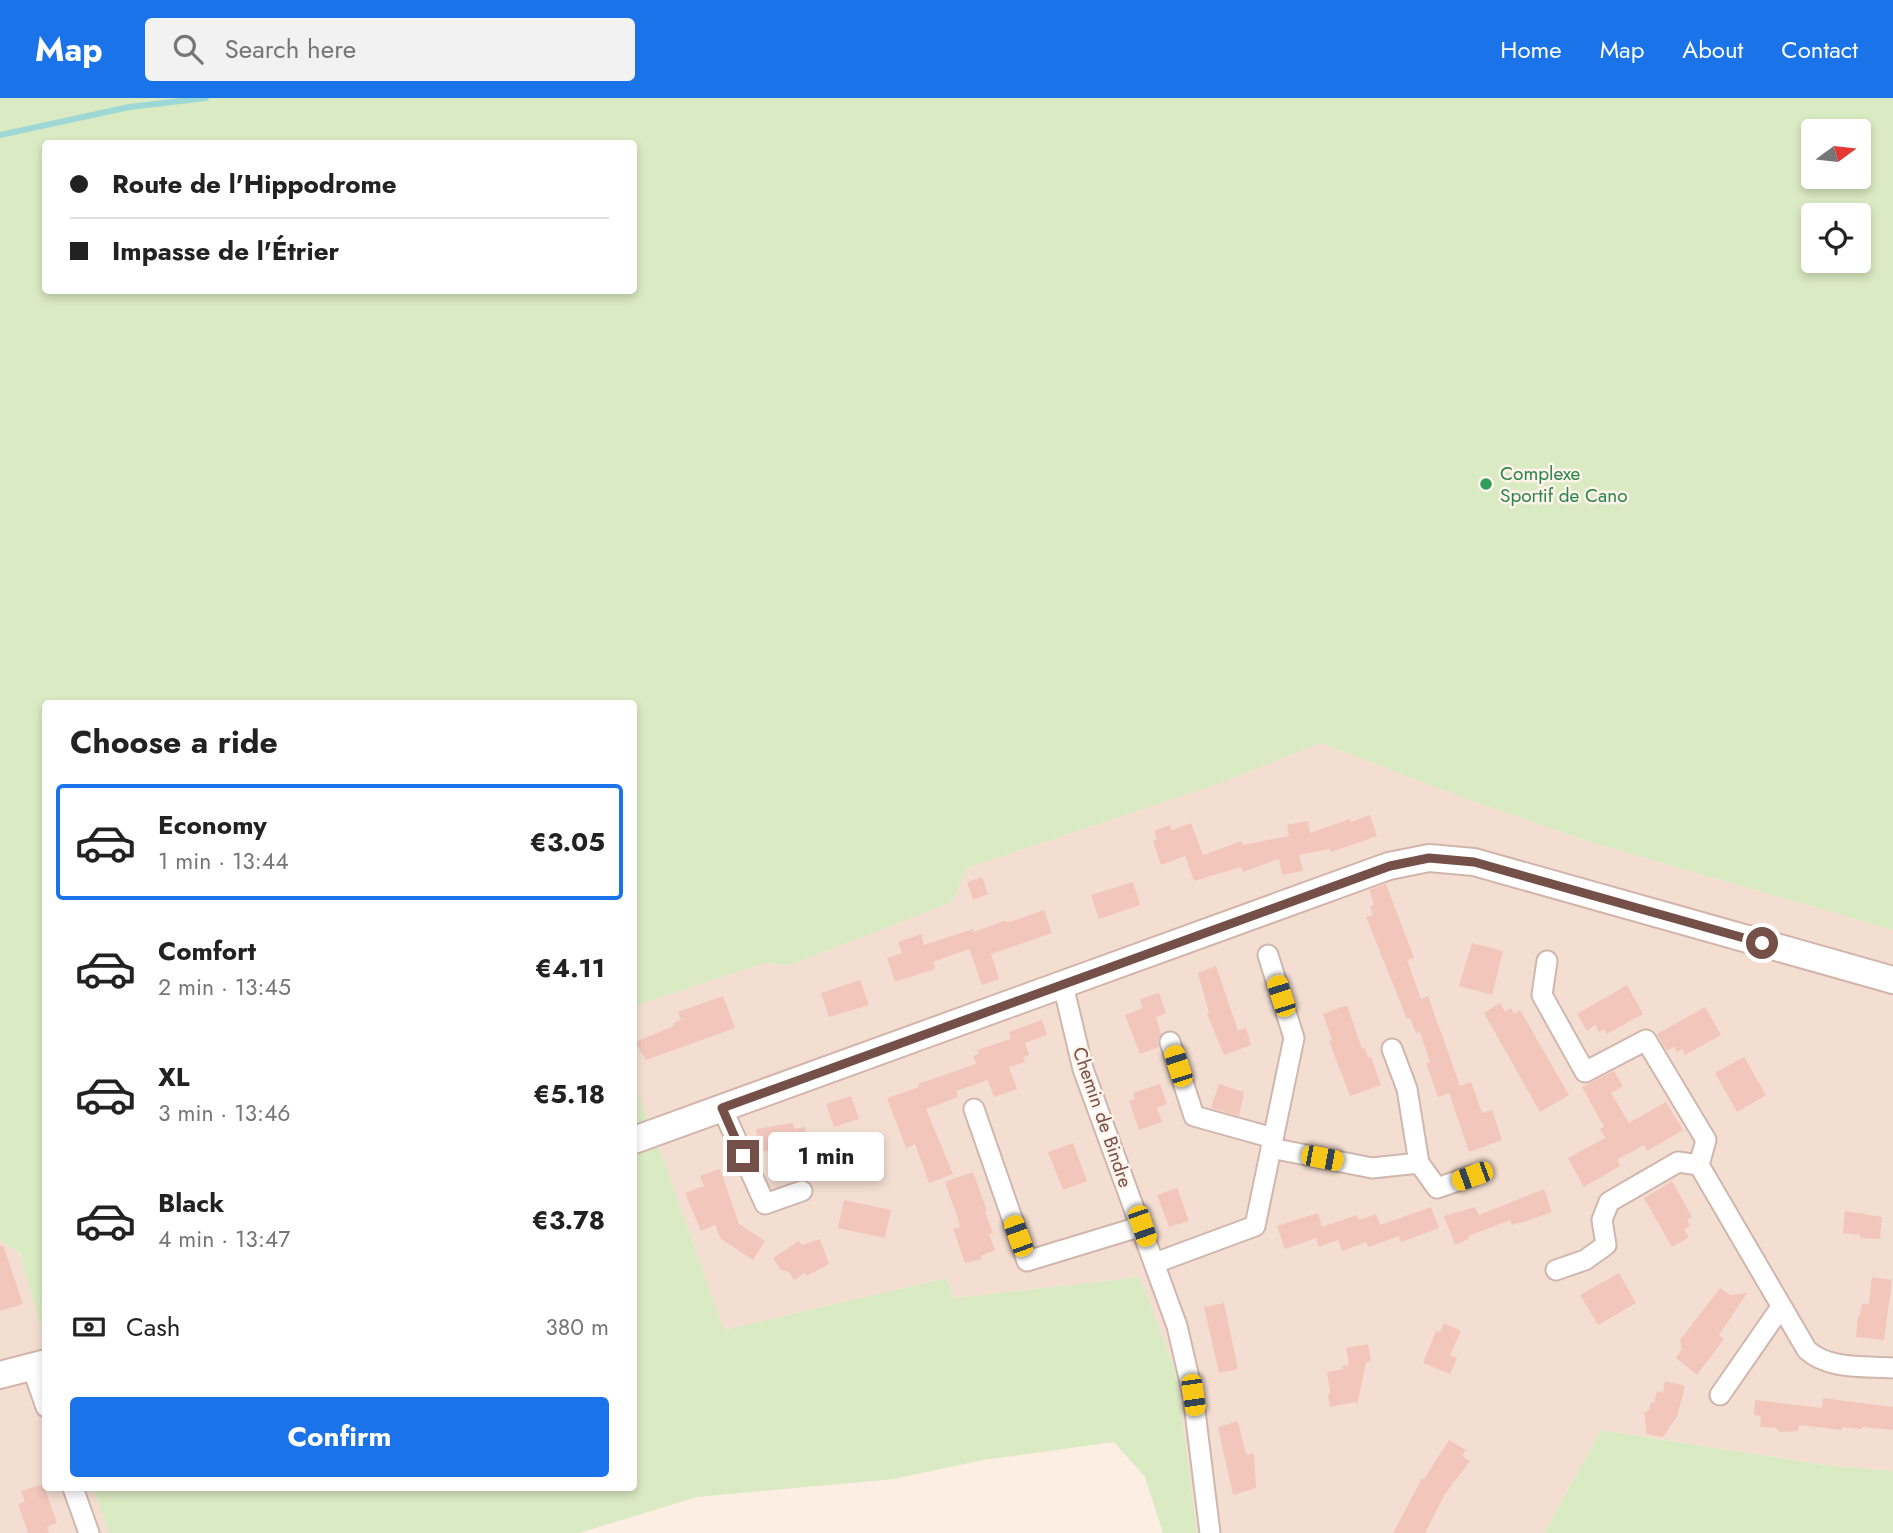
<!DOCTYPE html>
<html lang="en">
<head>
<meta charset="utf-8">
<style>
  :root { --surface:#fff; --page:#f2f2f2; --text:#222; --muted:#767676; --line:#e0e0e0; --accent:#1a73e8 }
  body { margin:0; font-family:Jost,sans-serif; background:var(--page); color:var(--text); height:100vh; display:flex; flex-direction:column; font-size:26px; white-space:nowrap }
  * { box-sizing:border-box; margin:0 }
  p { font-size:23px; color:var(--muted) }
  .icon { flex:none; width:38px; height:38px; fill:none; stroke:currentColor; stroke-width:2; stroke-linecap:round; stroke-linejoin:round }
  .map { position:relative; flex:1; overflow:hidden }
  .details { position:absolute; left:42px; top:602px; width:595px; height:791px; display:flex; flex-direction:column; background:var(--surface); border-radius:7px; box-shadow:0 4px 10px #0003 }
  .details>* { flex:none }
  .hud { position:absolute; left:42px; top:42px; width:595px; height:154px; border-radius:7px; box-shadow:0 4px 10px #0003; display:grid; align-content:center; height:154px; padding:0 28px; background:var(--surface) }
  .needle { width:46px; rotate:75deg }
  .buttons { position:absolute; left:1801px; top:21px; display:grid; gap:14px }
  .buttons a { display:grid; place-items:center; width:70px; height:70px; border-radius:7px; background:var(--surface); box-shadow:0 4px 10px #0003; font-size:35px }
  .end { position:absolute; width:32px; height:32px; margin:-16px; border:9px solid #755049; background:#fff; box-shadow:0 0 0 4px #fff }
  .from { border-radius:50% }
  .bubble { position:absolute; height:49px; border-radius:7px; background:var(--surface); box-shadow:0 4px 10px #0003; font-size:23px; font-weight:700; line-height:49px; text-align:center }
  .car { position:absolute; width:21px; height:42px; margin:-21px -10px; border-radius:9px; box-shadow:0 0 5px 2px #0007; background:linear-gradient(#f5c518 24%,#345 0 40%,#f5c518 0 76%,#345 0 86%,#f5c518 0) }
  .hud b { display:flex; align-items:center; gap:24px; height:66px; font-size:26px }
  .hud b+b { border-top:2px solid var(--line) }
  .hud i { width:18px; height:18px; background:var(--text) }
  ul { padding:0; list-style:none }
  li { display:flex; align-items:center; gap:21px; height:116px; margin:0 14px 10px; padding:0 14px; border:4px solid transparent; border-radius:7px }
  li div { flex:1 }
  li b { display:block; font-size:26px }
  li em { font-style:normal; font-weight:700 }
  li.active { border-color:var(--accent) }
  li>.icon { width:63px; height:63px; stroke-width:1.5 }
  h2 { padding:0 28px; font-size:32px; line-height:84px }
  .pay { display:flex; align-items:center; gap:18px; height:77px; padding:0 28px; font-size:26px }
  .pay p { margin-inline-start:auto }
  .action { display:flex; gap:14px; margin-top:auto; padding:14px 28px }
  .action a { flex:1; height:80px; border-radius:7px; background:var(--accent); color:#fff; font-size:28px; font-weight:700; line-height:80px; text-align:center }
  header { display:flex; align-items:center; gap:42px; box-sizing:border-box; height:98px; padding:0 35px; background:var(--accent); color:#fff }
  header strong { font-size:33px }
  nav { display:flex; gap:38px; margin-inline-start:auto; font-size:24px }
  .search { width:490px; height:63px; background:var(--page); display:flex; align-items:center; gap:18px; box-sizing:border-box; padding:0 24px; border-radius:7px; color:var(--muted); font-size:26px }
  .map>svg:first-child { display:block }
  .residential { fill:#f4ded2 }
  .green { fill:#daeac2; fill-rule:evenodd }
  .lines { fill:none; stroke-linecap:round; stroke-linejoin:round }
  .stream { stroke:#9ed8d6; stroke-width:6 }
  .building { fill:#f2c6bb }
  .street-casing { stroke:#d0b6ad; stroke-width:23 }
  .secondary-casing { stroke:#d3b4aa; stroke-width:30 }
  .street { stroke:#fff; stroke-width:19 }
  .secondary { stroke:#fff; stroke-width:26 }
  .route { stroke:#755049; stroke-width:9 }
  .leisure-dot { fill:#2e9e5b; stroke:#fff3ea; stroke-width:2.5 }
  .labels { text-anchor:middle; stroke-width:5; stroke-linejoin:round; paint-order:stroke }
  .leisure-label { font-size:19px; fill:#27864d; stroke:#fff3ea; text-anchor:start }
  .street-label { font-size:19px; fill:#755049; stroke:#fff3ea }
</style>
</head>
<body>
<header>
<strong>Map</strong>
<div class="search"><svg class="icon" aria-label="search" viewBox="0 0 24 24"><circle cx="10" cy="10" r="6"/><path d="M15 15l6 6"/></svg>Search here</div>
<nav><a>Home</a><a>Map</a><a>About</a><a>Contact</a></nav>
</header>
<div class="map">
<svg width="1893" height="1435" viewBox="0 0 1893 1435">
  <rect width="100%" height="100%" fill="#fdeee4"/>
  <path class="residential" d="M 1321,645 L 1466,701 L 1590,744 L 1893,832 L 1893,1373 L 1825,1367 L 1601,1332 L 1544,1435 L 1197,1435 L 1177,1277 L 1140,1179 L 954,1200 L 946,1180 L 724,1232 L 659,1049 L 634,985 L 634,908 L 765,865 L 790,867 L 952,804 L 967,770 L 1217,686 Z
    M 0,1142 L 20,1156 L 45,1243 L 46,1390 L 93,1390 L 109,1435 L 0,1435 Z"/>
  <path class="green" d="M 0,0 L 1893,0 L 1893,832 L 1590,744 L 1466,701 L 1321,645 L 1217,686 L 967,770 L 952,804 L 790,867 L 765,865 L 634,908 L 634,606 L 46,606 L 45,1243 L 21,1160 L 21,1151 L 20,1156 L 0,1142 ZM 1813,33 L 1858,33 L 1858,79 L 1813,79 ZM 46,46 L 634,46 L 634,192 L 46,192 ZM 1858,117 L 1858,163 L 1813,163 L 1813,117 Z
    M 634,985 L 659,1049 L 724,1232 L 946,1180 L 954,1200 L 1140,1179 L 1177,1277 L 1197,1435 L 1163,1435 L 1145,1379 L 1114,1344 L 983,1362 L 894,1381 L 697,1399 L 579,1435 L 109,1435 L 93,1390 L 634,1390 Z
    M 1601,1332 L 1825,1367 L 1893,1373 L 1893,1435 L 1544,1435 Z"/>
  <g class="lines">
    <path class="stream" d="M 0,37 L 129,9 L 206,0"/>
  </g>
  <path class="building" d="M 1370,717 L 1377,738 L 1331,754 L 1330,751 L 1299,757 L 1303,773 L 1282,777 L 1279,761 L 1243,774 L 1241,769 L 1194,783 L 1185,758 L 1161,767 L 1153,743 L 1157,741 L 1154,733 L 1170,727 L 1172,732 L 1191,725 L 1203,757 L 1242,743 L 1243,747 L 1289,738 L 1287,727 L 1308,723 L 1310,735 L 1350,721 L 1351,724 Z
    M 982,779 L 988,796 L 973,802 L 967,784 Z
    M 1133,784 L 1140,807 L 1099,821 L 1091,797 Z
    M 1386,786 L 1414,860 L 1407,862 L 1421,901 L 1428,898 L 1460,988 L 1471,984 L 1482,1015 L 1492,1012 L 1502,1042 L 1469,1054 L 1449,995 L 1438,999 L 1426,965 L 1430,964 L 1420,934 L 1416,935 L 1410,920 L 1407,921 L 1366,819 L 1373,817 L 1370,808 L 1374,807 L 1369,792 Z
    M 1044,812 L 1052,835 L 991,856 L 999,881 L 982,887 L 969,851 L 933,864 L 935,871 L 895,884 L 887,860 L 902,855 L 898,844 L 921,836 L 924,847 L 973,831 L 974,834 L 1003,823 L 1010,824 Z
    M 1472,845 L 1503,853 L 1492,897 L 1459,888 Z
    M 1216,868 L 1238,933 L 1246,930 L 1251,947 L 1224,957 L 1207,916 L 1209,915 L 1198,875 Z
    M 860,882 L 869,907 L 829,919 L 821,895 Z
    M 1627,887 L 1643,916 L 1607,936 L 1604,931 L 1599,934 L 1595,927 L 1587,933 L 1577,916 Z
    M 1159,895 L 1166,915 L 1156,919 L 1161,936 L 1158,942 L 1159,949 L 1140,956 L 1125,917 L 1143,910 L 1140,901 Z
    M 723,898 L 735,930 L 646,962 L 635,944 L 674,928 L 673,925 L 681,922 L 678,914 Z
    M 1500,905 L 1505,914 L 1511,910 L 1514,916 L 1520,912 L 1569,997 L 1540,1014 L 1484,915 Z
    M 1347,907 L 1362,951 L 1365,950 L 1368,960 L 1371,959 L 1381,987 L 1350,998 L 1329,943 L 1332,942 L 1323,916 Z
    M 1705,909 L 1721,937 L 1685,957 L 1682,951 L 1677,954 L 1674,949 L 1667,953 L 1657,936 Z
    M 1042,922 L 1047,937 L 1025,945 L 1029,957 L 1023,959 L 1025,964 L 1009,969 L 1017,991 L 994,999 L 988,982 L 956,993 L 958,999 L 926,1011 L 953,1076 L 929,1085 L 915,1046 L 906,1050 L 887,1000 L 919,989 L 918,986 L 976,966 L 973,958 L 979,956 L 977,952 L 1011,941 L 1009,934 Z
    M 1744,959 L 1766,997 L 1737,1014 L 1715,975 Z
    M 1614,973 L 1623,988 L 1611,995 L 1629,1025 L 1666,1004 L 1683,1032 L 1647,1053 L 1644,1047 L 1617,1062 L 1620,1068 L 1584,1089 L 1568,1060 L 1605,1040 L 1600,1031 L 1604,1029 L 1582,989 Z
    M 1160,986 L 1167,1006 L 1157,1010 L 1162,1024 L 1139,1032 L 1129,1003 L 1135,1001 L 1133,995 Z
    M 1219,986 L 1244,994 L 1239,1018 L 1211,1010 Z
    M 851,998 L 859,1021 L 834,1029 L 826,1006 Z
    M 793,1025 L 794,1031 L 805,1029 L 808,1046 L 760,1054 L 756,1031 Z
    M 1073,1045 L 1087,1083 L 1063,1092 L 1048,1054 Z
    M 720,1071 L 739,1126 L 765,1143 L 753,1162 L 721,1141 L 715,1127 L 701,1133 L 685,1095 L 704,1088 L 700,1078 Z
    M 973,1074 L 987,1113 L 985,1114 L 993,1135 L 989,1136 L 995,1152 L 981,1158 L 982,1161 L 965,1165 L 953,1131 L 960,1129 L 959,1124 L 945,1084 Z
    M 1672,1083 L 1692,1119 L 1687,1122 L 1690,1128 L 1684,1131 L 1689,1139 L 1672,1149 L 1644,1100 Z
    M 1177,1090 L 1189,1123 L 1169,1129 L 1157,1097 Z
    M 1544,1091 L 1552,1114 L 1521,1125 L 1521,1124 L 1512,1127 L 1510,1122 L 1468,1138 L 1469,1141 L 1455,1147 L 1444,1118 L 1475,1109 L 1479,1117 Z
    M 844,1102 L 891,1112 L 885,1140 L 838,1130 Z
    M 1431,1109 L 1439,1130 L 1401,1144 L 1399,1138 L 1368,1149 L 1366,1144 L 1342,1153 L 1338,1142 L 1319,1149 L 1316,1140 L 1285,1151 L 1277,1128 L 1318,1115 L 1322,1129 L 1357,1117 L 1359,1122 L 1376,1116 L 1380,1127 Z
    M 1845,1113 L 1882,1119 L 1880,1141 L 1860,1140 L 1860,1137 L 1843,1135 Z
    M 820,1141 L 829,1166 L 807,1178 L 804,1175 L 794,1182 L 789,1174 L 781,1172 L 773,1160 L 799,1143 L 802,1147 Z
    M 3,1147 L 23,1206 L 0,1213 L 0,1148 Z
    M 1619,1175 L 1636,1205 L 1598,1227 L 1580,1197 Z
    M 1872,1179 L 1892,1182 L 1884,1242 L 1856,1239 L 1858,1217 L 1860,1218 L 1862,1206 L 1869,1206 Z
    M 1720,1190 L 1730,1197 L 1747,1195 L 1719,1237 L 1724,1241 L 1697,1277 L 1676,1260 L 1682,1251 L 1680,1242 Z
    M 1224,1205 L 1238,1271 L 1219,1275 L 1204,1209 Z
    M 1444,1225 L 1461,1233 L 1450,1257 L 1457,1260 L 1450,1276 L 1423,1265 L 1436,1233 L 1440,1234 Z
    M 1368,1246 L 1371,1263 L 1366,1264 L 1357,1308 L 1356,1304 L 1330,1309 L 1328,1298 L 1330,1294 L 1327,1274 L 1343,1271 L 1342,1268 L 1349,1267 L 1346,1250 Z
    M 1665,1283 L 1685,1288 L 1677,1318 L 1663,1339 L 1647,1336 L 1644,1315 L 1649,1312 L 1651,1304 L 1654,1305 L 1657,1293 L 1663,1295 Z
    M 1823,1300 L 1893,1309 L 1893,1332 L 1862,1329 L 1862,1331 L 1842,1329 L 1842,1332 L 1799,1327 L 1798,1333 L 1779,1334 L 1776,1330 L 1760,1329 L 1761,1318 L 1754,1317 L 1755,1302 L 1822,1310 Z
    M 1238,1323 L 1246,1357 L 1254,1355 L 1256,1390 L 1233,1397 L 1218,1329 Z
    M 1449,1342 L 1466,1352 L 1462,1358 L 1470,1363 L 1445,1396 L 1425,1435 L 1393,1435 L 1422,1380 L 1424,1381 Z
    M 43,1386 L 57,1425 L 47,1429 L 49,1435 L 28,1435 L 18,1406 L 25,1404 L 21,1393 Z"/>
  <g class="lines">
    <defs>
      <path id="street" d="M 1547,863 L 1542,897 L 1585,974 L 1646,942 L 1706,1042 L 1699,1067 L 1807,1252 C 1829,1272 1865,1268 1893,1270
        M 1063,887 L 1083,971 L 1177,1228 L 1193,1297 L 1210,1435
        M 1170,944 L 1194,1018 L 1273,1040
        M 1392,951 L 1407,991 L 1419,1065
        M 722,1010 L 765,1106 L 802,1093
        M 974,1011 L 1027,1163 L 1142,1128
        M 1271,1050 L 1372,1070 L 1419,1065 L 1437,1090 L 1472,1078
        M 1155,1165 L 1255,1128 L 1294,940 L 1268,857
        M 1556,1172 L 1585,1162 L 1606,1147 L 1602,1122 L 1609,1104 L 1678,1064 L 1699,1067
        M 32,1269 L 46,1309
        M 1720,1297 L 1781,1209
        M 73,1390 L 89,1435"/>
      <path id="secondary" d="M 634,1042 L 1389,768 L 1429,760 L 1474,764 L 1893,882
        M 0,1277 L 46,1265"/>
    </defs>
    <use href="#street" class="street-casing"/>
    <use href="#secondary" class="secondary-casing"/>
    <use href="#street" class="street"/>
    <use href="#secondary" class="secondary"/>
  </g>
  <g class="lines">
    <path class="route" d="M 743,1058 L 722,1010 L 1390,768 L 1429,760 L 1474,764 L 1762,845"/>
  </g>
  <circle class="leisure-dot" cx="1486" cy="386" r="7"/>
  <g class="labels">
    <g class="leisure-label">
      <text x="1500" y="382">Complexe<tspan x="1500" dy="22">Sportif de Cano</tspan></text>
    </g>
    <g class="street-label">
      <text transform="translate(1103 1019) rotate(71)" y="7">Chemin de Bindre</text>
    </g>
  </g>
</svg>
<div class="buttons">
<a><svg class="needle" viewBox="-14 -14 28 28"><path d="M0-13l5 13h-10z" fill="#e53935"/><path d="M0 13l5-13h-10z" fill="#767676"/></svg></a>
<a><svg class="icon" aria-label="locate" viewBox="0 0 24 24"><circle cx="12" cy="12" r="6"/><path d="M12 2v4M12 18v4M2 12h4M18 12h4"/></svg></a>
</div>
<i class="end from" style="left:1762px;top:845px"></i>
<i class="end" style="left:743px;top:1058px"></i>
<div class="bubble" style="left:768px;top:1034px;width:116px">1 min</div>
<i class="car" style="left:1281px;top:898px;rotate:342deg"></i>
<i class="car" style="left:1178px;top:968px;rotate:342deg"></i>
<i class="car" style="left:1322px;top:1060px;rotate:101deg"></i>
<i class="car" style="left:1472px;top:1078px;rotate:250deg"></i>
<i class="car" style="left:1142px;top:1128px;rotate:161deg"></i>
<i class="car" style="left:1018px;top:1138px;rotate:340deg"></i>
<i class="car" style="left:1193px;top:1297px;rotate:172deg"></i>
<div class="hud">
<b><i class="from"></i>Route de l'Hippodrome</b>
<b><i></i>Impasse de l'Étrier</b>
</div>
<section class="details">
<h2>Choose a ride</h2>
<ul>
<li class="active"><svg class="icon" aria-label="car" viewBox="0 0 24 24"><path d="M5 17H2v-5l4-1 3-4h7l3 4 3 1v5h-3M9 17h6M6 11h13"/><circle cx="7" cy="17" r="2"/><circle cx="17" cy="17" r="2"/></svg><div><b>Economy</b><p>1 min · 13:44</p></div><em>€3.05</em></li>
<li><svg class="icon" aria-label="car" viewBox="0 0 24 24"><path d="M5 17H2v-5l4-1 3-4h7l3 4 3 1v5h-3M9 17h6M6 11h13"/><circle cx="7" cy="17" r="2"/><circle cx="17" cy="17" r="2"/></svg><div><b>Comfort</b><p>2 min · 13:45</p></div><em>€4.11</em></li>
<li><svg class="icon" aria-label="car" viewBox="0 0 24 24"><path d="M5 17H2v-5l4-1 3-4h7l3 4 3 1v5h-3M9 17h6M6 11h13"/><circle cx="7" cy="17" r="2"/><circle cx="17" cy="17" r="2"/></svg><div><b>XL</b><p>3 min · 13:46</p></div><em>€5.18</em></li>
<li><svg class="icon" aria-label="car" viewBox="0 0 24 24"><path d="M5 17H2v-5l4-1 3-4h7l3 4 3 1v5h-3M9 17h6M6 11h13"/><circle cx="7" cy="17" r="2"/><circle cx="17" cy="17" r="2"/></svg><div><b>Black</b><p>4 min · 13:47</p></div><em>€3.78</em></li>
</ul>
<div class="pay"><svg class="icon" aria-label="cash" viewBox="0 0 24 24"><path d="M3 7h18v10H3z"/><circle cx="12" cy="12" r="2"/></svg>Cash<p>380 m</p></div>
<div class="action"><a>Confirm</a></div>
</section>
</div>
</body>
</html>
